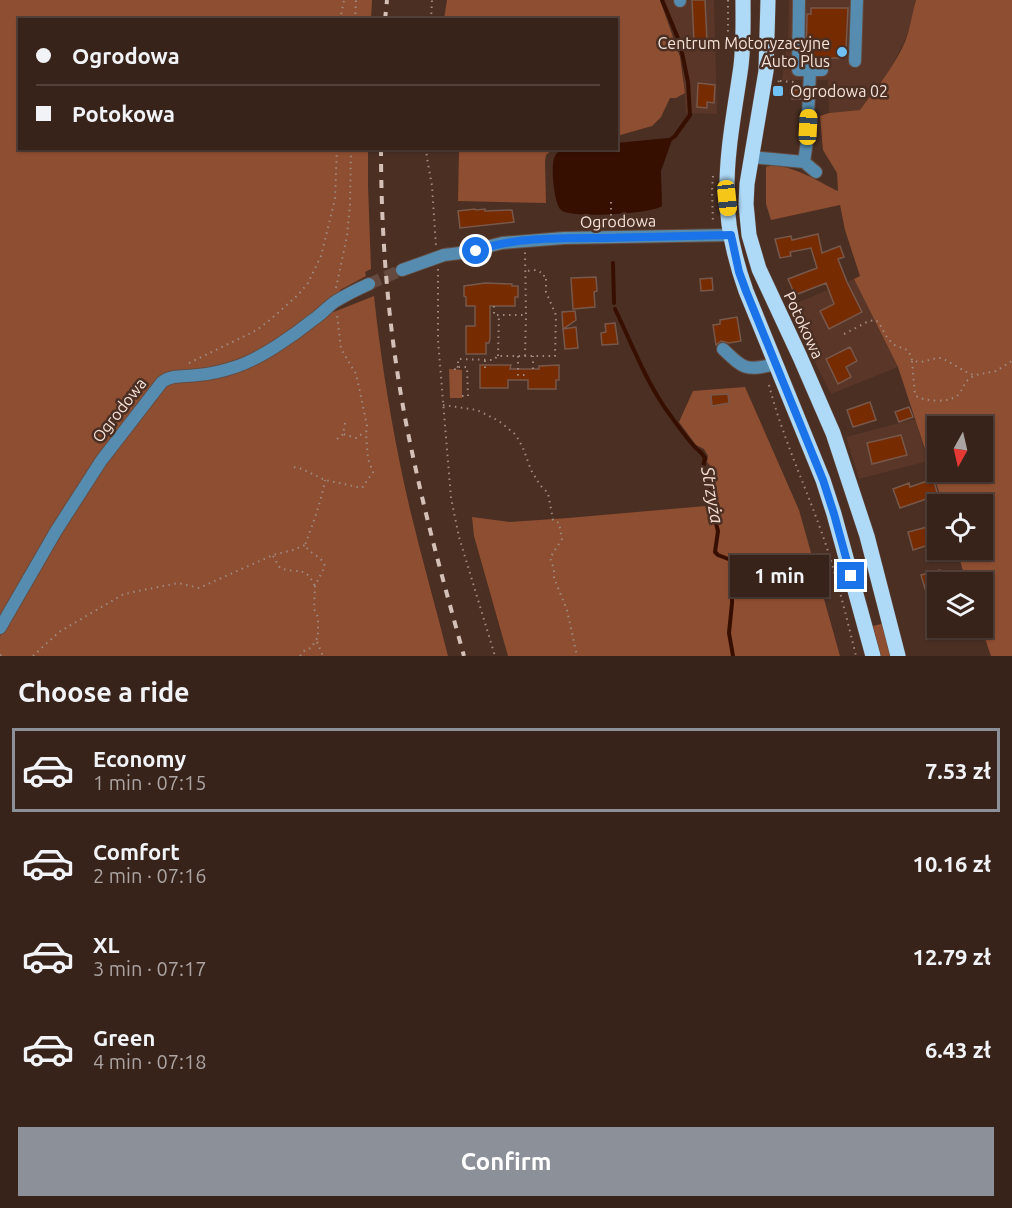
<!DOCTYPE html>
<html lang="en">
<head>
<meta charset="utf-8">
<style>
  :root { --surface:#38231a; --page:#432f27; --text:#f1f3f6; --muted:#aba4a2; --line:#524039; --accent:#8c9099 }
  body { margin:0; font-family:Ubuntu,sans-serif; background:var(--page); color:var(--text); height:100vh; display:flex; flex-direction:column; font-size:22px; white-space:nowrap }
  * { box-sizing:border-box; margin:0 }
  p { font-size:20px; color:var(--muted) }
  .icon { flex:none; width:33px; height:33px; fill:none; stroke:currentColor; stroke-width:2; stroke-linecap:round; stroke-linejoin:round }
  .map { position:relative; height:656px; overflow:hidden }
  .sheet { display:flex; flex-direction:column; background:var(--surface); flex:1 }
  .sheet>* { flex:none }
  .top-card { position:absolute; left:18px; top:18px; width:600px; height:132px; border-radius:0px; box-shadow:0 2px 4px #0004,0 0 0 2px var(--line); display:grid; align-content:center; height:132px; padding:0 18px; background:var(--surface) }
  .needle { width:39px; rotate:188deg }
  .fabs { position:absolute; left:927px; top:416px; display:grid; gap:12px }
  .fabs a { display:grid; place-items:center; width:66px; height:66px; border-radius:0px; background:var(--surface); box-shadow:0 2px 4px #0004,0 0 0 2px var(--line); font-size:30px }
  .end { position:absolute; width:27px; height:27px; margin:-14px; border:8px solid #1a73e8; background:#fff; box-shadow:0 0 0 3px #fff }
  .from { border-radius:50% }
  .bubble { position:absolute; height:42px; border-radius:0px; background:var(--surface); box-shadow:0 2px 4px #0004,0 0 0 2px var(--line); font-size:20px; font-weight:700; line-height:42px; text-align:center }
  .car { position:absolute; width:18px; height:36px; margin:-18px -9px; border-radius:8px; box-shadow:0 0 4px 2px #0007; background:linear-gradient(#f5c518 24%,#345 0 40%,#f5c518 0 76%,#345 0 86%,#f5c518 0) }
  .top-card b { display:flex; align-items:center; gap:21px; height:57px; font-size:22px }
  .top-card b+b { border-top:2px solid var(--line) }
  .top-card i { width:15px; height:15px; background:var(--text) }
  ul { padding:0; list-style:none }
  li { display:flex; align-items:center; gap:18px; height:84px; margin:0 12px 9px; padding:0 6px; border:3px solid transparent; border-radius:0px }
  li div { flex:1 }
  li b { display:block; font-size:22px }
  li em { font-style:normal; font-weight:700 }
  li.selected { border-color:var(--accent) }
  li>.icon { width:54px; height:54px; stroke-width:1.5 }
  h2 { padding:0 18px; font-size:27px; line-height:72px }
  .primary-button { display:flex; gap:12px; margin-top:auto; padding:12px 18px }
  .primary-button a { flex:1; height:69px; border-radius:0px; background:var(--accent); color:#fff; font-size:24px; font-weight:700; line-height:69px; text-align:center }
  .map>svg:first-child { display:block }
  .built { fill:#593627 }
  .green { fill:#8e4e31; fill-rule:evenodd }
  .water { fill:#370f00 }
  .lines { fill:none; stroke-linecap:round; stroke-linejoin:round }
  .stream { stroke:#370f00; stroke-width:4 }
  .building { fill:#772b00; stroke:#77584b; stroke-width:1.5 }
  .minor-tunnel { stroke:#644a3e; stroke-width:12; stroke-dasharray:12 6; stroke-linecap:butt }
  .minor-casing { stroke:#664c40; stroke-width:14 }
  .major-casing { stroke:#664c40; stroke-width:16 }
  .path { stroke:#a0897f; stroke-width:2; stroke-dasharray:1.5 4.5; stroke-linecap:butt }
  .minor { stroke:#558cb0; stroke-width:12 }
  .major { stroke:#afdaf7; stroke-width:15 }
  .rail { stroke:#d4c0b7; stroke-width:4; stroke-dasharray:8 8; stroke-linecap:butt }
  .route { stroke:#1a73e8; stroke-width:8 }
  .poi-dot { fill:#70c1f4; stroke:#4b2f23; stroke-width:2 }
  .labels { text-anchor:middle; stroke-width:5; stroke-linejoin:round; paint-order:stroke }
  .poi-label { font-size:16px; fill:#f4e2da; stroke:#4b2f23; text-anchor:end }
  .street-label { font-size:16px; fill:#f4e2da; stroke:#4b2f23 }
  .water-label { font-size:18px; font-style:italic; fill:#f2dbd1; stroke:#4b2f23 }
</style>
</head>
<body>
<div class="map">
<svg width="1012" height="656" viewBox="0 0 1012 656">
  <rect width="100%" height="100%" fill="#4b2f23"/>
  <path class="built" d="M 663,0 L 714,0 L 717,114 L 686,113 L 681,41 Z
    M 789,0 L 916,0 L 909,30 L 904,42 L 891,67 L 860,110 L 829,113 L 828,80 L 782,80 L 784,61 L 788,41 Z
    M 854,279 L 898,367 L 831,394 L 787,307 Z
    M 915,419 L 928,461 L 859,479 L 846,437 Z"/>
  <path class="green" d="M 0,0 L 372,0 L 371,19 L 20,20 L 20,148 L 368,149 L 368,185 L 371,269 L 365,272 L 366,276 L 340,290 L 341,292 L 286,333 L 238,363 L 198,372 L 172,371 L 166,373 L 159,378 L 0,619 Z
    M 447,0 L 660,0 L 680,57 L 685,93 L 676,98 L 670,98 L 661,117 L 652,126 L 617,136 L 616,20 L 444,19 Z
    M 916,0 L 1012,0 L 1012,656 L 991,656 L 981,627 L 982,627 L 982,582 L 966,582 L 957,549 L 982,549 L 982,504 L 943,504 L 898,367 L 854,279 L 860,276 L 845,230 L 840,205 L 771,220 L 766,204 L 766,167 C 785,160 821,183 838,191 L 837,173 L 823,150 L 820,116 L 829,113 L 860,110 C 876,88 894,67 905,42 C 910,29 912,14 916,0 ZM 938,426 L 982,426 L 982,471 L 938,471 Z
    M 459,149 L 553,149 L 546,155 L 545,161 L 546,203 L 458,201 Z
    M 374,296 C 380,353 389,409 400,464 C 413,529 432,592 448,656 L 0,656 L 0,636 L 101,469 L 168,383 L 220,375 L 331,313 Z
    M 449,369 L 462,370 L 462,398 L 450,398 Z
    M 745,387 L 799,510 L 840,656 L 508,656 L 474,536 L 472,517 L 510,522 L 568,518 L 717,505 L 714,470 L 707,462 L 708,456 L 704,449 L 696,445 L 679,422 L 693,391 Z
    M 881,624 L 883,625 L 891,656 L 881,656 L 873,626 Z"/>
  <path class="water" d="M 668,138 L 672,140 L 661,171 L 662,206 C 651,214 571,219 561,210 C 554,204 550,164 555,156 C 557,152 562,150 566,148 L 616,148 L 617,143 Z"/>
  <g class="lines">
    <path class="stream" d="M 662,0 L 680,43 L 688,82 L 690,115 L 675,136 L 667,142
      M 613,263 L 614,303
      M 615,309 C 631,342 644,377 665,408 C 673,419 684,435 693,445 C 697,450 702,452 705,458 L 703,467 L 704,474 L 711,488 L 712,508 L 718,531 L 715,552 L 718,555 L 736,562 L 732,591 L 732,603 L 729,633 L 733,656"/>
  </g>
  <path class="building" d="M 692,0 L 705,0 L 707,41 L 694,42 Z
    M 811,8 L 848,8 L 846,48 L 840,58 L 823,58 L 823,62 L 806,62 L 807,14 L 811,14 Z
    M 698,83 L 715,85 L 714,103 L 707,102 L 707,108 L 697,107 Z
    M 793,90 L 801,90 L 801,99 L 792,99 Z
    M 475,209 L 476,210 L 485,209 L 485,211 L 512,210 L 514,222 L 460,228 L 458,211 Z
    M 818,234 L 822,253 L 840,246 L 844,257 L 838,259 L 847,282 L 862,312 L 829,329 L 820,311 L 834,304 L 826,283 L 795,295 L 788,279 L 817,268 L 811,248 L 790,252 L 791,256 L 780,258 L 775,239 L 791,236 L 792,240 Z
    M 596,277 L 597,291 L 594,292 L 595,307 L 573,309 L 571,278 Z
    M 712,278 L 713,290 L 701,291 L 700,279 Z
    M 485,283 L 512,284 L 512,286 L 518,286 L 518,297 L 515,297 L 515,306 L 490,306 L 490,338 L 489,343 L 486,343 L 486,354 L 466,354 L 466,326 L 475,326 L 475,306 L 466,306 L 466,297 L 464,296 L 464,286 Z
    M 575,311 L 576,320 L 563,329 L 562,312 Z
    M 737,317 L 741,341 L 729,343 L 721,341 L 716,345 L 713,325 L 720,324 L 720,320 Z
    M 615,323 L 618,344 L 602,345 L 601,333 L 606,332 L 605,324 Z
    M 576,327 L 578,348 L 565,349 L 563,329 Z
    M 850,347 L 857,361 L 846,367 L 851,377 L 838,384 L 826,359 Z
    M 480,365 L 511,365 L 510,369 L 539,369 L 539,366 L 559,365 L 559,380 L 556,380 L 556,389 L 528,389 L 528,380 L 508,380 L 508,388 L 480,388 Z
    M 728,394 L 729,403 L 712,406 L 711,395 Z
    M 870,402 L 876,420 L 853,427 L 847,410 Z
    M 909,407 L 913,417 L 899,422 L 895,412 Z
    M 901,435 L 907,455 L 872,464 L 867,443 Z
    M 933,479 L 938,495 L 900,508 L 893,489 L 909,483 L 910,487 Z
    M 935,525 L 938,534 L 938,542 L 913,550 L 908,532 Z
    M 940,570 L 943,582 L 938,582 L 938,588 L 926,592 L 921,575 Z"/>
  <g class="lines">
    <path class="minor-tunnel" d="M 369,284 L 402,270"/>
    <defs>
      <path id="minor" d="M 680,0 L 680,1
        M 799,0 L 798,70 L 822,70
        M 855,61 L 857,0
        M 810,70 L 807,141 L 804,162 L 816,172
        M 751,157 L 804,162
        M 402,270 L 444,255 L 476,251 L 490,246 L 502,243 L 564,238 L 731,235
        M 723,349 C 745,370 746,371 776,364
        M 0,628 L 56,531 L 101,461 L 162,382 C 173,374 185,377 198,375 C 210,374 223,371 235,367 C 260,359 293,336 314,319 C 322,314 328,306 336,301 C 346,295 358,289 369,284"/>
      <path id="major" d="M 743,0 C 743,24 744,49 740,73 C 734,114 726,155 727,196 C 727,229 735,260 746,291 L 823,480 L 834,514 L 873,656
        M 768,0 L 766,71 L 747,184 L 746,204 L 749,235 L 759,269 L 800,357 L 833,433 L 867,536 L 898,656"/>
    </defs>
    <use href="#minor" class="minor-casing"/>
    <use href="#major" class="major-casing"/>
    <path class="path" d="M 728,0 L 728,36
      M 340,20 L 344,0
      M 355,20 L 356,0
      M 431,20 L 432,0
      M 780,81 L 795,82
      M 777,94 L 779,79
      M 426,148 L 427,158 L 432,186 L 436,246
      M 713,176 L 712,190 L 713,224
      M 611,202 L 611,218
      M 438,269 L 438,340 L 451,498 L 459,537 L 495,656
      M 336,288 L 347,236 L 350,205 L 351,148
      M 494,306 L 494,315 L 526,315 L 525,252
      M 844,334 L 869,321 L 876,320 C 883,327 884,335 891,342 C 900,351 909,344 912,361 L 921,362 L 937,358 L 942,358 L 970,374 L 976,375 L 996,371 L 1012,361
      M 498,356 L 499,315
      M 518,356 L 518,375 L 525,375
      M 525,356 L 526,315
      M 912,361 L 915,395 C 923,402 950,403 958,395 C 965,387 963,381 974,376
      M 189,363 L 257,330 L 271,319 L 298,295 L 308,283 L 321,256 L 335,199 L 337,148
      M 485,368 L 485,360
      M 533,369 L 533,356
      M 455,370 L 455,366 L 458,367
      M 769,385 C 783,440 808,491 826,545 C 838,582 847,619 856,656
      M 462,396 L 468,396 L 467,367 L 458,367 L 458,359 L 493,360 L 498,356 L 555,356 L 556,315 L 546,292 L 546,279 L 544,279 L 544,274 L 536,270 L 526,271
      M 443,405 L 477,410 L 499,421 L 516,435 L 523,448 L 531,470 L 540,485 L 548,493 L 553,520 L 559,523 L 562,539 L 550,558 L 554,569 L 554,578 L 567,610 L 577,656
      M 345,423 L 343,434 L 356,438 L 359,435 L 366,434
      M 337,439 L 343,434
      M 294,467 L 302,469 L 325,480 L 362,488 L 373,472 L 368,459 L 366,434 L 367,426 L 359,387 L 356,374 L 341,349 L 337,315
      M 273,556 L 280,568 C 299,575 304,564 315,586
      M 317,642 L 323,656
      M 0,655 L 2,656
      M 33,656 L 59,632 L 122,595 L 133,592 L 178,583 L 199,588 L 273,555 L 293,550 L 305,545
      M 300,656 L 305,650 L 311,648 L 318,637 L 318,617 L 314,609 L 315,586 L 325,566 C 321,555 309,554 305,545 C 313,523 321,503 325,480"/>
    <use href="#minor" class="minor"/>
    <use href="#major" class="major"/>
    <path class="rail" d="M 385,20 L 387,0
      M 381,148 C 381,253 391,359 414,461 C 428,527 446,591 464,656"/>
  </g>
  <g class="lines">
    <path class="route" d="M 476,251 C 511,237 564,238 602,238 C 645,237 688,236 731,235 L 739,272 L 746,291 L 823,480 L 834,514 L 851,576"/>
  </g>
  <g class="poi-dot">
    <circle cx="842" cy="52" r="6"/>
    <rect x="772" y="85" width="12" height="12" rx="3"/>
  </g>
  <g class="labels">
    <g class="poi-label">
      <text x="830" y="49">Centrum Motoryzacyjne<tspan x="830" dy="18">Auto Plus</tspan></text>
      <text x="790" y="97" text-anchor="start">Ogrodowa 02</text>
    </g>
    <g class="street-label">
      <text transform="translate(618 221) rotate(-1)" y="6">Ogrodowa</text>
      <text transform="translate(804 325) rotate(65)" y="6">Potokowa</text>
      <text transform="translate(119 410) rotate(-52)" y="6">Ogrodowa</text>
    </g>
    <g class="water-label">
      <text transform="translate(712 495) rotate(80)" y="6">Strzyża</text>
    </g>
  </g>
</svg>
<div class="fabs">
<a><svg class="needle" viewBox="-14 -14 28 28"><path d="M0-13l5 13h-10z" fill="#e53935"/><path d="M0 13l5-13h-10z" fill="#aba4a2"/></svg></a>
<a><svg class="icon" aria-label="locate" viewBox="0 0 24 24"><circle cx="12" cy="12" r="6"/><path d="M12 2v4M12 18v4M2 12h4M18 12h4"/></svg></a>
<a><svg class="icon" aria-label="layers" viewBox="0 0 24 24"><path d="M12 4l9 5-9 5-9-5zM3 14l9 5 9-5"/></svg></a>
</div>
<i class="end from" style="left:476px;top:251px"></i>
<i class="end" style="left:851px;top:576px"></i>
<div class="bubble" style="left:730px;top:555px;width:99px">1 min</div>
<i class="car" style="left:808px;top:127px;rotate:3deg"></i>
<i class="car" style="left:727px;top:198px;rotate:174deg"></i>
<div class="top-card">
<b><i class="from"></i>Ogrodowa</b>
<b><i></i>Potokowa</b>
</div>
</div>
<section class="sheet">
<h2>Choose a ride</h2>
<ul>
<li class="selected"><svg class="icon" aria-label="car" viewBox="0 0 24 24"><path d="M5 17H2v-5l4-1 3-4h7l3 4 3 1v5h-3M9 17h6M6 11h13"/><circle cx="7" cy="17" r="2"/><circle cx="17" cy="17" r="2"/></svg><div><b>Economy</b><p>1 min · 07:15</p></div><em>7.53 zł</em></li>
<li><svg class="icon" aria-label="car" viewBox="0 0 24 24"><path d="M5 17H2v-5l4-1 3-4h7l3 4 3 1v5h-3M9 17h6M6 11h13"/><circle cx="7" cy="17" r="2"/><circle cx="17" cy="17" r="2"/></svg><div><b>Comfort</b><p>2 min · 07:16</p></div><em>10.16 zł</em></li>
<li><svg class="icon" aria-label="car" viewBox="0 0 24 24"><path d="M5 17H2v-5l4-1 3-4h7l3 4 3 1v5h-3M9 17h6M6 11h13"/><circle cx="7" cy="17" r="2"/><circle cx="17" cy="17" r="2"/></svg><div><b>XL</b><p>3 min · 07:17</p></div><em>12.79 zł</em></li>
<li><svg class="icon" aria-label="car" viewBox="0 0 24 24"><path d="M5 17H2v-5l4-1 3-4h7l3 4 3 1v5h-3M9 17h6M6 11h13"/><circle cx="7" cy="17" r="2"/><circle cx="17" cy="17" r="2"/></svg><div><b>Green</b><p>4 min · 07:18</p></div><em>6.43 zł</em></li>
</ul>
<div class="primary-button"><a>Confirm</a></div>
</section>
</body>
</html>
